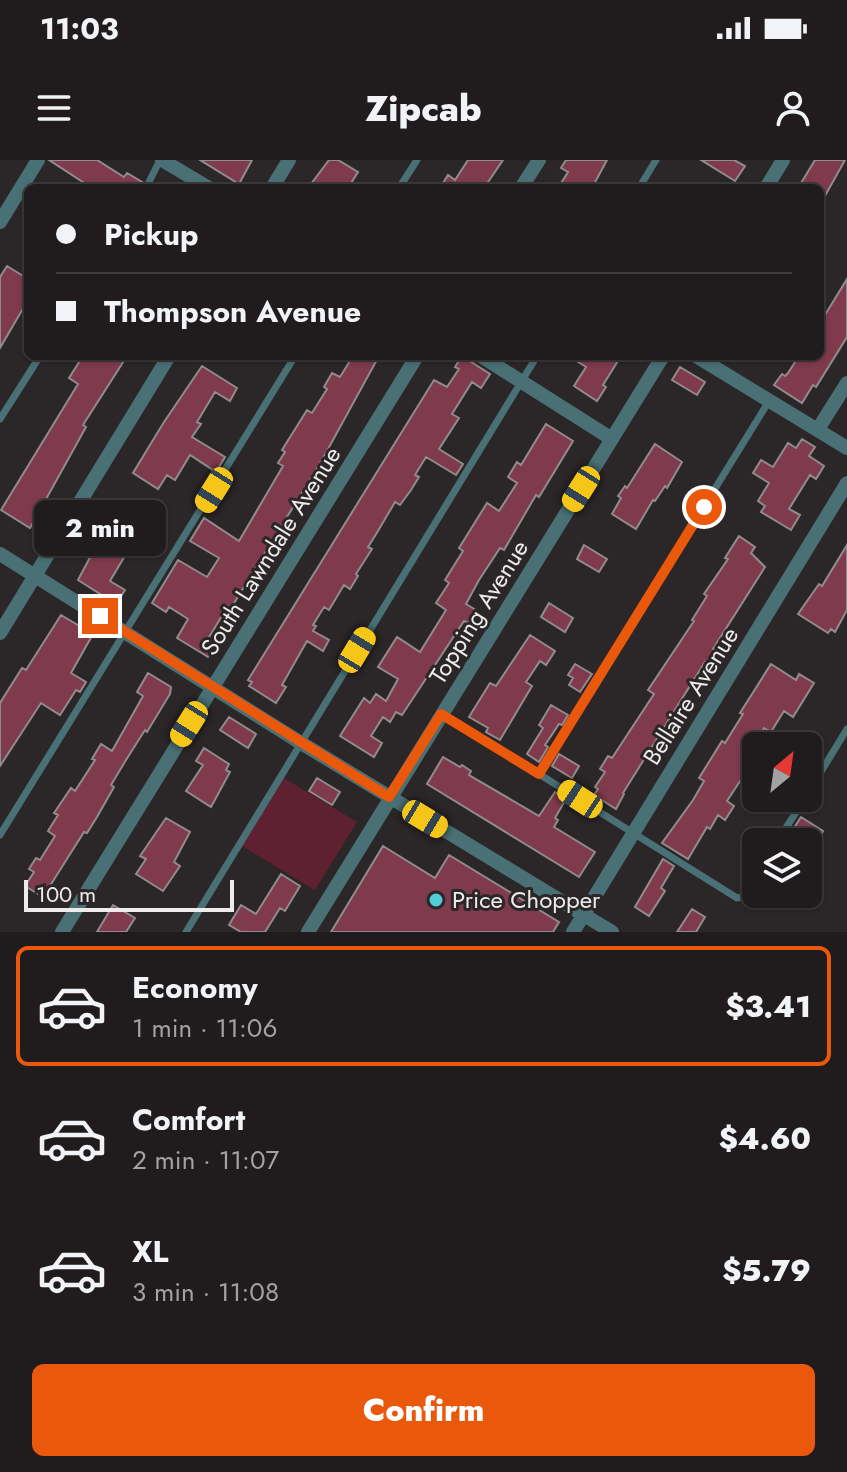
<!DOCTYPE html>
<html lang="en">
<head>
<meta charset="utf-8">
<style>
  :root { --surface:#201c1d; --page:#2d292a; --text:#f1f3f6; --muted:#a2a1a4; --line:#3d3a3b; --accent:#ea580c }
  body { margin:0; font-family:Jost,sans-serif; background:var(--page); color:var(--text); height:100vh; display:flex; flex-direction:column; font-size:30px; white-space:nowrap }
  * { box-sizing:border-box; margin:0 }
  p { font-size:26px; color:var(--muted) }
  .icon { flex:none; width:44px; height:44px; fill:none; stroke:currentColor; stroke-width:2; stroke-linecap:round; stroke-linejoin:round }
  .map { position:relative; height:772px; overflow:hidden }
  .panel { display:flex; flex-direction:column; background:var(--surface); flex:1 }
  .panel>* { flex:none }
  .guide { position:absolute; left:24px; top:24px; width:800px; height:176px; border-radius:12px; box-shadow:0 2px 6px #0004,0 0 0 2px var(--line); display:grid; align-content:center; height:176px; padding:0 32px; background:var(--surface) }
  .needle { width:52px; rotate:29deg }
  .tools { position:absolute; left:742px; top:572px; display:grid; gap:16px }
  .tools a { display:grid; place-items:center; width:80px; height:80px; border-radius:12px; background:var(--surface); box-shadow:0 2px 6px #0004,0 0 0 2px var(--line); font-size:40px }
  .scale { position:absolute; left:24px; bottom:20px; width:210px; box-sizing:border-box; padding-left:8px; border:4px solid #edebeb; border-top:0; font-size:22px; line-height:28px; white-space:nowrap; color:#edebeb; -webkit-text-stroke:6px #2b2627; paint-order:stroke }
  .end { position:absolute; width:36px; height:36px; margin:-18px; border:10px solid #ea580c; background:#fff; box-shadow:0 0 0 4px #fff }
  .from { border-radius:50% }
  .bubble { position:absolute; height:56px; border-radius:12px; background:var(--surface); box-shadow:0 2px 6px #0004,0 0 0 2px var(--line); font-size:26px; font-weight:800; line-height:56px; text-align:center }
  .car { position:absolute; width:24px; height:48px; margin:-24px -12px; border-radius:10px; box-shadow:0 0 6px 2px #0007; background:linear-gradient(#f5c518 24%,#345 0 40%,#f5c518 0 76%,#345 0 86%,#f5c518 0) }
  .guide b { display:flex; align-items:center; gap:28px; height:76px; font-size:30px }
  .guide b+b { border-top:2px solid var(--line) }
  .guide i { width:20px; height:20px; background:var(--text) }
  ul { padding:14px 0 0; list-style:none }
  li { display:flex; align-items:center; gap:24px; height:120px; margin:0 16px 12px; padding:0 16px; border:4px solid transparent; border-radius:12px }
  li div { flex:1 }
  li b { display:block; font-size:30px }
  li em { font-style:normal; font-weight:800 }
  li.active { border-color:var(--accent) }
  li>.icon { width:72px; height:72px; stroke-width:1.5 }
  .primary-button { display:flex; gap:16px; margin-top:auto; padding:16px 32px }
  .primary-button a { flex:1; height:92px; border-radius:12px; background:var(--accent); color:#fff; font-size:32px; font-weight:800; line-height:92px; text-align:center }
  .status { display:flex; justify-content:space-between; align-items:center; height:56px; padding:0 40px; background:var(--surface); direction:ltr }
  .status svg { height:22px; fill:currentColor }
  header { display:flex; justify-content:space-between; align-items:center; height:104px; padding:0 32px; background:var(--surface); font-size:36px; font-weight:800 }
  .map>svg:first-child { display:block }
  .green { fill:#5f2032 }
  .building { fill:#803a4d; stroke:#908b8c; stroke-width:2 }
  .lines { fill:none; stroke-linecap:round; stroke-linejoin:round }
  .lane { stroke:#497075; stroke-width:7 }
  .street { stroke:#497075; stroke-width:14 }
  .route { stroke:#ea580c; stroke-width:10 }
  .poi-dot { fill:#52cbd9; stroke:#2b2627; stroke-width:3 }
  .labels { text-anchor:middle; stroke-width:6; stroke-linejoin:round; paint-order:stroke }
  .street-label { font-size:24px; fill:#edebeb; stroke:#2b2627 }
  .poi-label { font-size:24px; fill:#edebeb; stroke:#2b2627; text-anchor:start }
</style>
</head>
<body>
<div class="status"><b>11:03</b><svg viewBox="0 0 49 12"><path d="M0 12V9h3v3zM5 12V6h3v6zM10 12V3h3v9zM15 12V0h3v12zM26 1h20v11H26zM47 4h2v5h-2z"/></svg></div>
<header><svg class="icon" aria-label="menu" viewBox="0 0 24 24"><path d="M4 6h16M4 12h16M4 18h16"/></svg>Zipcab<svg class="icon" aria-label="person" viewBox="0 0 24 24"><circle cx="12" cy="8" r="4"/><path d="M4 21q1-7 8-7t8 7"/></svg></header>
<div class="map">
<svg width="847" height="772" viewBox="0 0 847 772">
  <rect width="100%" height="100%" fill="#2b2627"/>
  <path class="green" d="M 284,618 L 357,662 L 315,730 L 242,686 Z"/>
  <path class="building" d="M 49,0 L 97,0 L 124,17 L 127,13 L 142,22 L 140,28 L 92,28 Z
    M 200,0 L 252,0 L 239,24 Z
    M 329,0 L 338,0 L 358,12 L 348,28 L 308,28 Z
    M 468,0 L 503,0 L 484,28 L 440,28 L 448,15 L 455,20 Z
    M 566,0 L 607,0 L 592,28 L 558,28 L 568,12 L 561,8 Z
    M 701,0 L 734,0 L 745,6 L 735,21 Z
    M 815,0 L 845,0 L 820,45 L 820,28 L 798,28 Z
    M 7,106 L 28,119 L 28,140 L 0,188 L 0,117 Z
    M 847,119 L 847,177 L 816,227 L 813,225 L 802,243 L 774,225 L 782,214 L 785,216 L 788,213 L 799,196 L 820,196 L 820,163 Z
    M 83,196 L 127,196 L 83,265 L 86,267 L 30,368 L 1,350 L 78,224 L 69,218 Z
    M 353,196 L 379,196 L 322,300 L 231,448 L 228,446 L 208,479 L 216,484 L 208,497 L 177,478 L 188,459 L 169,447 L 166,452 L 152,443 L 178,400 L 207,417 L 219,398 L 190,381 L 204,358 L 239,381 L 283,306 L 278,303 L 285,292 L 282,290 L 307,250 L 312,253 L 327,229 L 324,227 L 332,213 L 340,217 Z
    M 462,196 L 490,214 L 481,228 L 472,222 L 452,254 L 459,258 L 439,289 L 463,304 L 456,315 L 426,297 L 415,315 L 419,317 L 411,330 L 400,345 L 395,342 L 378,371 L 368,387 L 372,389 L 356,414 L 358,416 L 350,429 L 344,425 L 329,450 L 324,447 L 313,465 L 316,466 L 313,471 L 329,480 L 323,491 L 307,481 L 282,525 L 286,527 L 276,543 L 249,526 L 252,522 L 248,520 L 434,220 L 447,227 L 459,209 L 455,207 Z
    M 569,196 L 621,196 L 603,225 L 606,227 L 597,241 L 574,226 L 586,207 Z
    M 202,206 L 237,228 L 230,241 L 215,232 L 197,262 L 201,264 L 192,277 L 225,297 L 216,312 L 190,295 L 175,320 L 167,315 L 158,329 L 133,313 L 164,262 Z
    M 680,207 L 705,222 L 697,235 L 672,220 Z
    M 546,264 L 573,281 L 539,337 L 536,335 L 504,390 L 500,388 L 479,420 L 466,444 L 476,450 L 468,463 L 464,461 L 402,555 L 396,552 L 390,562 L 383,557 L 371,576 L 382,583 L 374,597 L 340,576 L 364,538 L 370,543 L 376,534 L 386,541 L 398,519 L 378,507 L 397,477 L 420,492 L 446,450 L 436,443 L 449,423 L 445,420 L 463,391 L 459,388 L 487,343 L 499,351 L 517,323 L 508,317 L 517,302 L 521,305 Z
    M 802,279 L 815,287 L 809,296 L 824,306 L 816,319 L 810,315 L 789,349 L 800,355 L 791,370 L 761,352 L 765,346 L 758,341 L 769,323 L 753,313 L 761,300 L 773,307 L 788,283 L 796,288 Z
    M 655,284 L 682,302 L 667,328 L 665,326 L 655,341 L 653,340 L 636,369 L 612,354 L 621,338 L 618,336 L 625,326 L 627,328 Z
    M 117,344 L 150,364 L 143,376 L 138,374 L 110,421 L 125,430 L 116,444 L 78,420 L 104,371 L 101,369 Z
    M 739,376 L 755,387 L 751,393 L 765,407 L 713,489 L 716,491 L 708,504 L 705,502 L 623,633 L 624,634 L 616,649 L 594,635 L 598,629 L 595,627 L 605,612 L 600,609 L 608,596 L 612,598 L 654,534 L 648,530 L 694,461 L 692,460 L 707,436 L 704,434 L 728,399 L 725,398 Z
    M 584,385 L 607,399 L 599,412 L 577,399 Z
    M 847,385 L 847,450 L 835,472 L 831,469 L 828,473 L 798,454 L 819,424 L 822,426 Z
    M 549,443 L 573,458 L 565,472 L 541,457 Z
    M 61,455 L 93,474 L 71,513 L 86,522 L 80,532 L 76,530 L 60,555 L 41,543 L 0,606 L 0,543 L 22,508 L 26,510 Z
    M 530,475 L 555,491 L 546,505 L 540,501 L 526,522 L 532,526 L 500,580 L 486,572 L 488,568 L 469,557 L 490,523 L 496,526 Z
    M 575,504 L 592,514 L 580,532 L 569,525 L 573,518 L 568,515 Z
    M 771,504 L 796,520 L 799,514 L 814,523 L 793,557 L 784,551 L 771,572 L 764,568 L 747,596 L 753,599 L 750,606 L 727,641 L 734,646 L 725,660 L 718,655 L 710,669 L 707,667 L 688,699 L 662,683 L 693,640 L 704,621 L 699,618 L 722,581 L 725,583 L 743,554 L 740,553 Z
    M 148,513 L 171,527 L 170,534 L 147,572 L 145,570 L 126,600 L 111,625 L 114,627 L 97,657 L 87,673 L 84,672 L 43,737 L 25,726 L 34,712 L 29,709 L 36,698 L 40,700 L 55,676 L 48,671 L 58,655 L 54,653 L 71,628 L 75,631 L 95,600 L 92,599 L 101,584 L 112,591 L 143,536 L 137,532 Z
    M 551,545 L 568,555 L 562,565 L 559,564 L 545,585 L 548,587 L 539,602 L 527,594 L 543,568 L 539,565 Z
    M 229,557 L 256,574 L 248,588 L 220,570 Z
    M 204,588 L 229,604 L 226,610 L 230,612 L 211,647 L 186,631 L 203,605 L 196,601 Z
    M 559,594 L 579,606 L 572,618 L 552,606 Z
    M 443,597 L 460,607 L 462,605 L 471,611 L 469,615 L 539,656 L 555,632 L 566,639 L 555,658 L 558,660 L 554,667 L 595,692 L 579,717 L 427,624 Z
    M 317,618 L 340,632 L 332,645 L 309,631 Z
    M 801,657 L 823,671 L 808,696 L 808,682 L 785,682 Z
    M 166,658 L 190,672 L 174,702 L 180,706 L 163,731 L 136,714 L 146,699 L 140,696 Z
    M 383,686 L 435,718 L 449,695 L 559,762 L 553,772 L 331,772 Z
    M 663,699 L 674,706 L 661,728 L 665,731 L 649,756 L 635,747 Z
    M 281,714 L 300,726 L 285,751 L 280,748 L 265,772 L 241,772 L 229,765 L 241,745 L 256,754 Z
    M 113,745 L 135,758 L 126,772 L 97,772 Z
    M 692,749 L 705,757 L 696,772 L 677,772 Z"/>
  <g class="lines">
    <path class="lane" d="M 146,28 L 160,0
      M 399,28 L 417,0
      M 639,28 L 656,0
      M 0,259 L 40,196
      M 442,554 L 539,614
      M 808,633 L 847,569
      M 0,675 L 295,196
      M 777,682 L 805,638
      M 756,717 L 743,737 L 737,738 L 539,614 L 769,241
      M 186,772 L 537,196"/>
    <path class="street" d="M 162,0 L 209,28
      M 272,28 L 289,0
      M 521,28 L 539,0
      M 766,28 L 783,0
      M 0,62 L 38,0
      M 481,196 L 612,279
      M 696,196 L 847,288
      M 818,269 L 847,223
      M 0,394 L 301,583 L 612,772
      M 0,473 L 169,196
      M 62,772 L 417,196
      M 308,772 L 663,196
      M 573,772 L 847,323"/>
  </g>
  <g class="lines">
    <path class="route" d="M 100,456 L 389,637 L 441,554 L 539,614 L 704,347"/>
  </g>
  <circle class="poi-dot" cx="436" cy="740" r="8"/>
  <g class="labels">
    <g class="street-label">
      <text transform="translate(271 391) rotate(-58)" y="8">South Lawndale Avenue</text>
      <text transform="translate(479 452) rotate(-58)" y="8">Topping Avenue</text>
      <text transform="translate(691 536) rotate(-58)" y="8">Bellaire Avenue</text>
    </g>
    <g class="poi-label">
      <text x="452" y="748">Price Chopper</text>
    </g>
  </g>
</svg>
<div class="tools">
<a><svg class="needle" viewBox="-14 -14 28 28"><path d="M0-13l5 13h-10z" fill="#e53935"/><path d="M0 13l5-13h-10z" fill="#a2a1a4"/></svg></a>
<a><svg class="icon" aria-label="layers" viewBox="0 0 24 24"><path d="M12 4l9 5-9 5-9-5zM3 14l9 5 9-5"/></svg></a>
</div>
<div class="scale">100 m</div>
<i class="end from" style="left:704px;top:347px"></i>
<i class="end" style="left:100px;top:456px"></i>
<div class="bubble" style="left:34px;top:340px;width:132px">2 min</div>
<i class="car" style="left:581px;top:329px;rotate:212deg"></i>
<i class="car" style="left:214px;top:330px;rotate:212deg"></i>
<i class="car" style="left:357px;top:490px;rotate:31deg"></i>
<i class="car" style="left:189px;top:564px;rotate:212deg"></i>
<i class="car" style="left:580px;top:639px;rotate:303deg"></i>
<i class="car" style="left:425px;top:659px;rotate:121deg"></i>
<div class="guide">
<b><i class="from"></i>Pickup</b>
<b><i></i>Thompson Avenue</b>
</div>
</div>
<section class="panel">
<ul>
<li class="active"><svg class="icon" aria-label="car" viewBox="0 0 24 24"><path d="M5 17H2v-5l4-1 3-4h7l3 4 3 1v5h-3M9 17h6M6 11h13"/><circle cx="7" cy="17" r="2"/><circle cx="17" cy="17" r="2"/></svg><div><b>Economy</b><p>1 min · 11:06</p></div><em>$3.41</em></li>
<li><svg class="icon" aria-label="car" viewBox="0 0 24 24"><path d="M5 17H2v-5l4-1 3-4h7l3 4 3 1v5h-3M9 17h6M6 11h13"/><circle cx="7" cy="17" r="2"/><circle cx="17" cy="17" r="2"/></svg><div><b>Comfort</b><p>2 min · 11:07</p></div><em>$4.60</em></li>
<li><svg class="icon" aria-label="car" viewBox="0 0 24 24"><path d="M5 17H2v-5l4-1 3-4h7l3 4 3 1v5h-3M9 17h6M6 11h13"/><circle cx="7" cy="17" r="2"/><circle cx="17" cy="17" r="2"/></svg><div><b>XL</b><p>3 min · 11:08</p></div><em>$5.79</em></li>
</ul>
<div class="primary-button"><a>Confirm</a></div>
</section>
</body>
</html>
